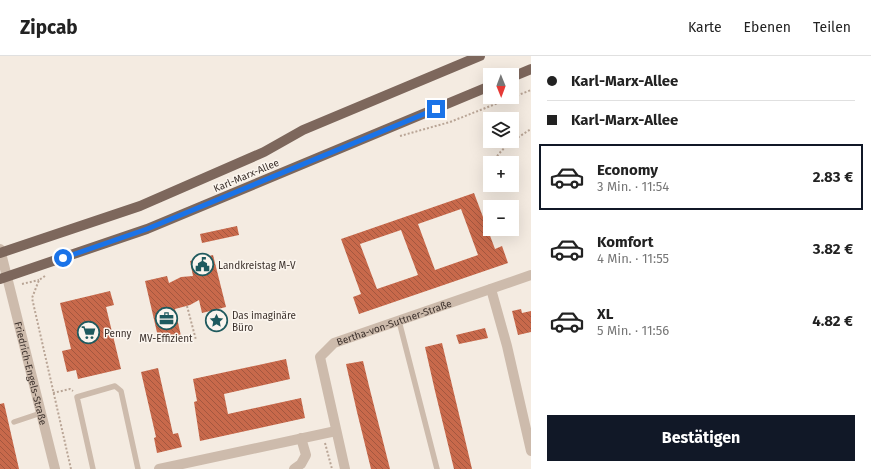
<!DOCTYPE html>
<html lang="de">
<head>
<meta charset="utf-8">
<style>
  :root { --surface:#fff; --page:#f6f6f6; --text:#222; --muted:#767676; --line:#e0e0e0; --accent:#111827 }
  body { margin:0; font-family:"Fira Sans",sans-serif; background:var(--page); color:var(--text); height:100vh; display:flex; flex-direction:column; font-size:15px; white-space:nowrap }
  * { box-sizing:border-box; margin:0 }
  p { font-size:13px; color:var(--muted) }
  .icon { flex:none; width:22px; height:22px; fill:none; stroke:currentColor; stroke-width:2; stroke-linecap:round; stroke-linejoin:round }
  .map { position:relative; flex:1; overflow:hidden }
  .panel { display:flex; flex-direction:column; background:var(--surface); width:340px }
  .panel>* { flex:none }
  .banner { display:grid; align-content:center; height:88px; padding:0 16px; background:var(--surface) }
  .needle { width:26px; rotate:179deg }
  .buttons { position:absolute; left:483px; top:12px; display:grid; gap:8px }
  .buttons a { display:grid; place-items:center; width:36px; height:36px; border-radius:0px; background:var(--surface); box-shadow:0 4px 16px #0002; font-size:20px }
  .end { position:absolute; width:18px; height:18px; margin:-9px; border:5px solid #1a73e8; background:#fff; box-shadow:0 0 0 2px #fff }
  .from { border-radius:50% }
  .banner b { display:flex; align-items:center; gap:14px; height:38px; font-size:15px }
  .banner b+b { border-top:1px solid var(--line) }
  .banner i { width:10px; height:10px; background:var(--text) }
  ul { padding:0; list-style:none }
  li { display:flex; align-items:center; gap:12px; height:66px; margin:0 8px 6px; padding:0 8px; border:2px solid transparent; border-radius:0px }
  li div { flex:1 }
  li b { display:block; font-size:15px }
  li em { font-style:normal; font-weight:700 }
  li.selected { border-color:var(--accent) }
  li>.icon { width:36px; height:36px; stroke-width:1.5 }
  .cta { display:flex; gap:8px; margin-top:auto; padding:8px 16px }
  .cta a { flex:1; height:46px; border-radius:0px; background:var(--accent); color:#fff; font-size:16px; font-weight:700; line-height:46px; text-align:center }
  header { display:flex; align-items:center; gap:24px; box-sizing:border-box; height:56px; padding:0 20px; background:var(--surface); border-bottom:1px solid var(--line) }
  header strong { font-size:19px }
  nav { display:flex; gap:22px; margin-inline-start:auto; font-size:14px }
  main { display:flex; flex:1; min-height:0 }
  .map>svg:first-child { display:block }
  .building { fill:url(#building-back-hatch); fill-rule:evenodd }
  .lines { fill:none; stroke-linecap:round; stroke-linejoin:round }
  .path { stroke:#b9a596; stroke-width:2; stroke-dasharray:2 2; stroke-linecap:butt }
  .service { stroke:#cdbbac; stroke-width:5.5 }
  .minor { stroke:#cdbbac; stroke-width:10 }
  .primary { stroke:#7d675c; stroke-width:10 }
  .route { stroke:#1a73e8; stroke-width:5 }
  .labels { text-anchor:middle; stroke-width:3; stroke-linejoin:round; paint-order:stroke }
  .street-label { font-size:10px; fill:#3b302b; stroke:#fbf5ee }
  .poi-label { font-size:10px; fill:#3b302b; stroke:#fbf5ee; text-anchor:start }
</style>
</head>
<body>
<header>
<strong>Zipcab</strong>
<nav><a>Karte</a><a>Ebenen</a><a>Teilen</a></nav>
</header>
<main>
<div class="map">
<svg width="531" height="413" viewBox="0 0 531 413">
  <defs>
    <pattern id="building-back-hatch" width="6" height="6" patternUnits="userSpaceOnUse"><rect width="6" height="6" fill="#c8694b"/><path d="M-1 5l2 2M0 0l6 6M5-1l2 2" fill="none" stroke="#a4573f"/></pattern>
  </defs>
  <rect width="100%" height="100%" fill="#f4ebe1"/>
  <path class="building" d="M 474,137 L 495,193 L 502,190 L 508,207 L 359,258 L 353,241 L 361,238 L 341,183 ZM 461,153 L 478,199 L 435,214 L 418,168 ZM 401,174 L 418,219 L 377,233 L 360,188 Z
    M 237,170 L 239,179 L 202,187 L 200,178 Z
    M 213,199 L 226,251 L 202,257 L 199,244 L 190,249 L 175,253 L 181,280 L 159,285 L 145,225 L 167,220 L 169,227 L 181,221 L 193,220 L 190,205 Z
    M 110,235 L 114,249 L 106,251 L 121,313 L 78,323 L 76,314 L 67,316 L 62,295 L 71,293 L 60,247 Z
    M 521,253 L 522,257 L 531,255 L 531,276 L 518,279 L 512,255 Z
    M 485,272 L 488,282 L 459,288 L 456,279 Z
    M 442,287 L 463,375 L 472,413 L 454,413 L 435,335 L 425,291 Z
    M 286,303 L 290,323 L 224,338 L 228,358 L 301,342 L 305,362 L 200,385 L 194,346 L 197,345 L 193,323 Z
    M 363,305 L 369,330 L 390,413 L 371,413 L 357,356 L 346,308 Z
    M 158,312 L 173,378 L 178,377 L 182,391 L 157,397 L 154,382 L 156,381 L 141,316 Z
    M 4,347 L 19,413 L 0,413 L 0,348 Z"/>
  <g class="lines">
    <path class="path" d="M 400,80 L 450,66 L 531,34
      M 493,107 C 500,92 517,82 531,73
      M 486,121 L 490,112
      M 45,220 L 39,224 L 32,242 L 71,413
      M 22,228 L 39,224
      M 187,250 L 196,284
      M 53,337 L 70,333 L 73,335
      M 325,387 L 332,413"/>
    <path class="service" d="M 399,265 L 437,413
      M 14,366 L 41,357
      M 93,413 L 77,341 L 115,330 L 121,335 L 138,413"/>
    <g class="minor">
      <path id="s1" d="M 0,193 L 55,413"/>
      <path d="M 491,233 L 507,290 L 531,395"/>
      <path d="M 159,413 L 336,375"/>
      <path d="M 294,413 L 301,408 L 306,399 L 301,382"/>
      <path id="s2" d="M 345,413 L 320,301 L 334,287 L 531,219"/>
    </g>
    <path class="primary" d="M 512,21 L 531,13
      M 0,197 L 140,150 L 264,96 L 303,74 L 480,0
      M 0,223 L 147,173 L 490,30"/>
  </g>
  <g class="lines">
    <path class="route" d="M 63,202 L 147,173 L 436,53"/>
  </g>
  <defs>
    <symbol id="civic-ring" viewBox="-11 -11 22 22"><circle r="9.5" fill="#fbf5ee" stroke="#1f5a5e" stroke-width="1.5"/><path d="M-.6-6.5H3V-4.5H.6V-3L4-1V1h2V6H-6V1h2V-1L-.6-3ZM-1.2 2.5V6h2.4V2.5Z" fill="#1f5a5e"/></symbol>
    <symbol id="office-ring" viewBox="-11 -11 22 22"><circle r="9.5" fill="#fbf5ee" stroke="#1f5a5e" stroke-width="1.5"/><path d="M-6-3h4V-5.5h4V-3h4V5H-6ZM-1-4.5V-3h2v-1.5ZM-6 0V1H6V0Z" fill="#1f5a5e"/></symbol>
    <symbol id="sight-ring" viewBox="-11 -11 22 22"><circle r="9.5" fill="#fbf5ee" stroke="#1f5a5e" stroke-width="1.5"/><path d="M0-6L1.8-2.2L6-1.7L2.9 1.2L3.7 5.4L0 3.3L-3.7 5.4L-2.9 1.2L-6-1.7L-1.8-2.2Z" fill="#1f5a5e"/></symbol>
    <symbol id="supermarket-ring" viewBox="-11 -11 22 22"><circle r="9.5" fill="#fbf5ee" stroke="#1f5a5e" stroke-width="1.5"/><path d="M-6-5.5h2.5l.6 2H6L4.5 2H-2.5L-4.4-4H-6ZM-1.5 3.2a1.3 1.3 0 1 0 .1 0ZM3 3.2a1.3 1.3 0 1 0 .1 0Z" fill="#1f5a5e"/></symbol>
  </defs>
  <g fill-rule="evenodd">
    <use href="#civic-ring" x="190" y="196" width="25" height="25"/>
    <use href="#office-ring" x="154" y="250" width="25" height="25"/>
    <use href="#sight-ring" x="204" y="252" width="25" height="25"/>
    <use href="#supermarket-ring" x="76" y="264" width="25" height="25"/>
  </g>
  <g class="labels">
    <g class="street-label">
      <text transform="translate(246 119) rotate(-23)" y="4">Karl-Marx-Allee</text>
      <text dy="4" stroke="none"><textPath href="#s2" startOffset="198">Bertha-von-Suttner-Straße</textPath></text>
      <text dy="4" stroke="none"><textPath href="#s1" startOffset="128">Friedrich-Engels-Straße</textPath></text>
    </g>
    <g class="poi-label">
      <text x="218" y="213">Landkreistag M-V</text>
      <text x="232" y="263">Das imaginäre<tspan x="232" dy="12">Büro</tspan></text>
      <text x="104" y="281">Penny</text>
      <text x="166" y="286" text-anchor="middle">MV-Effizient</text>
    </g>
  </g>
</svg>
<div class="buttons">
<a><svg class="needle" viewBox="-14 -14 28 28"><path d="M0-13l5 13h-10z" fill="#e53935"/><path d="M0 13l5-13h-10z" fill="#767676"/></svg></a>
<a><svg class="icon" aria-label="layers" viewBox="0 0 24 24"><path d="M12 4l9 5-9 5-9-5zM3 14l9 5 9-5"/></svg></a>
<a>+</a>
<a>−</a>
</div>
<i class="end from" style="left:63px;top:202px"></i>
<i class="end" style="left:436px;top:53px"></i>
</div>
<section class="panel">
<div class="banner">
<b><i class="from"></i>Karl-Marx-Allee</b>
<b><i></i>Karl-Marx-Allee</b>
</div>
<ul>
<li class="selected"><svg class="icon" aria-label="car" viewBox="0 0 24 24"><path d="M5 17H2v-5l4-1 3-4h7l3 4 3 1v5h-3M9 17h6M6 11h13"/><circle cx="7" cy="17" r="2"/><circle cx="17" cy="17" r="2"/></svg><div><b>Economy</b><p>3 Min. · 11:54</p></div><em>2.83 €</em></li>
<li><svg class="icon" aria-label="car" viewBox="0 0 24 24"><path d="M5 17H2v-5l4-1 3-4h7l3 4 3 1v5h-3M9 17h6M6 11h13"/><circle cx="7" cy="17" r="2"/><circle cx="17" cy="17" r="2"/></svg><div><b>Komfort</b><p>4 Min. · 11:55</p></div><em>3.82 €</em></li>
<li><svg class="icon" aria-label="car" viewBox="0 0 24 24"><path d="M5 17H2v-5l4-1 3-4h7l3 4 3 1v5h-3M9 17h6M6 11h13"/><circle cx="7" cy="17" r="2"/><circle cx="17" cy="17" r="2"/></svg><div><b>XL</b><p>5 Min. · 11:56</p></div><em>4.82 €</em></li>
</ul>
<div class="cta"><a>Bestätigen</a></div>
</section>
</main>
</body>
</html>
